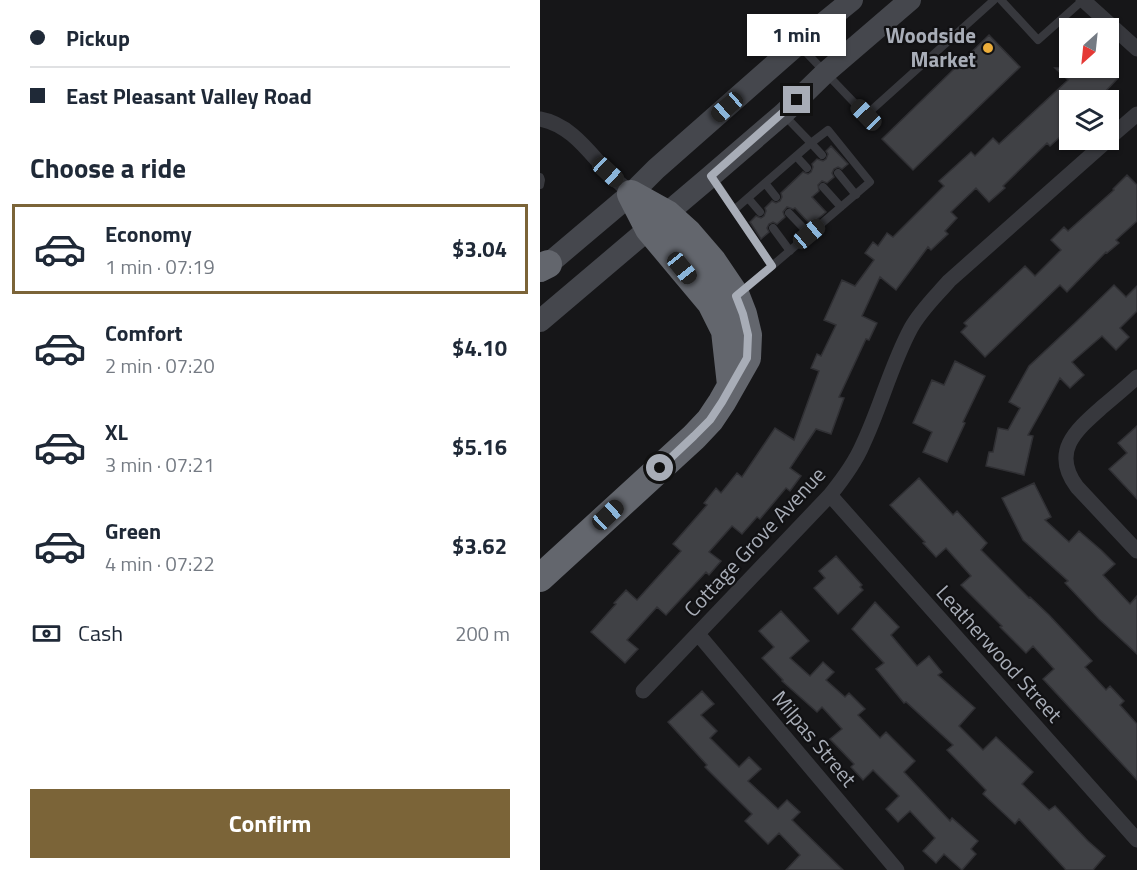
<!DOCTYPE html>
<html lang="en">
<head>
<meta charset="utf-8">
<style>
  :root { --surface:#fff; --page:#f2f2f3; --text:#1f2937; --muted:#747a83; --line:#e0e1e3; --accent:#7b6438 }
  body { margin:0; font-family:"Titillium Web",sans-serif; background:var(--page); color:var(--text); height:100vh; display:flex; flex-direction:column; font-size:22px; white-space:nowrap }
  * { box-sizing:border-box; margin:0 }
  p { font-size:20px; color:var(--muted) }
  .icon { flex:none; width:33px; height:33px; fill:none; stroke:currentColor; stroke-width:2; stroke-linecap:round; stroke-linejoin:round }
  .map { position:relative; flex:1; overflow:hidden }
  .sheet { display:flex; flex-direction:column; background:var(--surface); width:540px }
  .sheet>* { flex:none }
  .banner { display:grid; align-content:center; height:132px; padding:0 30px; background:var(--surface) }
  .needle { width:39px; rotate:207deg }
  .controls { position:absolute; left:519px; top:18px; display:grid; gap:12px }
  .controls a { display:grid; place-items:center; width:60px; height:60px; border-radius:0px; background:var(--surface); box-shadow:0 2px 4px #0004; font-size:30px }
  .end { position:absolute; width:27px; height:27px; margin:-14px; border:8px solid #a8adb7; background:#111; box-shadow:0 0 0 3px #111 }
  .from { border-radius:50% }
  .bubble { position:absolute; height:42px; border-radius:0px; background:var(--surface); box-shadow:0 2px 4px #0004; font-size:20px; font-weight:700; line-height:42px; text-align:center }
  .car { position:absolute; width:18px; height:36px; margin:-18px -9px; border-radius:8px; box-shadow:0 0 4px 2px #0007; background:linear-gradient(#222 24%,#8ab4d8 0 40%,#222 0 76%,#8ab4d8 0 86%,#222 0) }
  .banner b { display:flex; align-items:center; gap:21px; height:57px; font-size:22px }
  .banner b+b { border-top:2px solid var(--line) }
  .banner i { width:15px; height:15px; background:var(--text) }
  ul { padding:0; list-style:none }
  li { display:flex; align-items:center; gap:18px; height:90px; margin:0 12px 9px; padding:0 18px; border:3px solid transparent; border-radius:0px }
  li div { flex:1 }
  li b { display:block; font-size:22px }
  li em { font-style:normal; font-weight:700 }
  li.current { border-color:var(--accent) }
  li>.icon { width:54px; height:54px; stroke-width:1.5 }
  h2 { padding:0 30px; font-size:27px; line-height:72px }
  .pay { display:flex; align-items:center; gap:15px; height:66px; padding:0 30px; font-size:22px }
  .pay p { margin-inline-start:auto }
  .action { display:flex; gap:12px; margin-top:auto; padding:12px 30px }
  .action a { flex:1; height:69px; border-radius:0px; background:var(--accent); color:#fff; font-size:24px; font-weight:700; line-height:69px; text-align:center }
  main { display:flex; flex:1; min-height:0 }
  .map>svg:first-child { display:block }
  .building { fill:#404145; stroke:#303034; stroke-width:1.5 }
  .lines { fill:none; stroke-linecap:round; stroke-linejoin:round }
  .lane { stroke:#37383d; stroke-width:8 }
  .street { stroke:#37383d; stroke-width:15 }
  .secondary { stroke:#45474d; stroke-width:22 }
  .highway { stroke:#63666d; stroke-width:28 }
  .route { stroke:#a8adb7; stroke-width:8 }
  .poi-dot { fill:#ecad3a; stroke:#111113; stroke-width:2 }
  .labels { text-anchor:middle; stroke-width:4.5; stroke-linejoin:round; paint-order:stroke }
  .poi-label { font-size:21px; font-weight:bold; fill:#a8adb7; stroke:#111113; text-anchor:end }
  .street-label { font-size:21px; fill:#a8adb7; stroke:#111113 }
</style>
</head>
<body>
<main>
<section class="sheet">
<div class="banner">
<b><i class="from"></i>Pickup</b>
<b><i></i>East Pleasant Valley Road</b>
</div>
<h2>Choose a ride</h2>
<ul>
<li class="current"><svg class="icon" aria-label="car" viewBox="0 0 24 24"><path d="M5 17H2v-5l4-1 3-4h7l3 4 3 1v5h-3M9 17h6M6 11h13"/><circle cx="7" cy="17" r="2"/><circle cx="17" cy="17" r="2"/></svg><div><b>Economy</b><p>1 min · 07:19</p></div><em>$3.04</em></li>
<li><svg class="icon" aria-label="car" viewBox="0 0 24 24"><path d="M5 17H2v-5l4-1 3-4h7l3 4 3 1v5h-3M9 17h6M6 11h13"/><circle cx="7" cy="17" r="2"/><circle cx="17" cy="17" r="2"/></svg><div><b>Comfort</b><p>2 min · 07:20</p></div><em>$4.10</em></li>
<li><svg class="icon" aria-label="car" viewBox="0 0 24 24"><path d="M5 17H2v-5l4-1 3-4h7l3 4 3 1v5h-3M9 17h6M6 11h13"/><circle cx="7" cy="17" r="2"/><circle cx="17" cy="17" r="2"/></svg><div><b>XL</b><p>3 min · 07:21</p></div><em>$5.16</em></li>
<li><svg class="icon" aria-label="car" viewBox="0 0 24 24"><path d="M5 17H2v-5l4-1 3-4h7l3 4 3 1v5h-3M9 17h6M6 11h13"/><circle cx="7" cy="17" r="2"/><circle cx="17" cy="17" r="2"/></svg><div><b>Green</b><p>4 min · 07:22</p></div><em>$3.62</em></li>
</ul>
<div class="pay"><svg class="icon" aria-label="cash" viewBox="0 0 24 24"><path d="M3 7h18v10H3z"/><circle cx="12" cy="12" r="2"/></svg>Cash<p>200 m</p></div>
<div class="action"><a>Confirm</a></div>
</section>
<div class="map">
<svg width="597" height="870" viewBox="0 0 597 870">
  <rect width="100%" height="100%" fill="#161618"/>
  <path class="building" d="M 449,35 L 480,67 L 373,170 L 342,139 Z
    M 515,68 L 567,68 L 578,78 L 563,94 L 569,100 L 530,100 L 530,128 L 510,146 L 507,143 L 463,186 L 465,188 L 449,202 L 436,188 L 411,212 L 417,218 L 405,231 L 408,234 L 391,250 L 388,247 L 356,290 L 340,277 L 322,316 L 337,323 L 329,340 L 326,339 L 299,397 L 304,398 L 291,434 L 276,429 L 250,468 L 261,476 L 250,491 L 246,488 L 220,519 L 217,517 L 202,534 L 192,526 L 169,552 L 181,561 L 169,575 L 166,572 L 126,615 L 117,607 L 87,640 L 98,649 L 85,663 L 51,632 L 76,604 L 74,603 L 86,590 L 97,600 L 141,551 L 133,544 L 167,505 L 164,503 L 176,488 L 181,493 L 197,473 L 202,477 L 235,428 L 254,440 L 279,371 L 271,368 L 277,354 L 281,356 L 296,325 L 284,320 L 302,280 L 315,286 L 334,260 L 325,253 L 333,242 L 338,246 L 347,233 L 353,237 L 404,186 L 399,181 L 431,152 L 435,156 L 453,138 L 459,144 L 528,80 Z
    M 291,146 L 308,164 L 302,169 L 298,167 L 294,169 L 292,173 L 294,177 L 287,183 L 282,181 L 278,185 L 279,191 L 272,197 L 286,212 L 271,225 L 255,208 L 253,209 L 247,207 L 243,212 L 245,217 L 237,224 L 233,222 L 229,224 L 227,228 L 229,232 L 221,239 L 210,222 L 216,216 L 221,218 L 224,216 L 226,211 L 225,208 L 232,201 L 236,203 L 240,201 L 242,197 L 241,193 L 263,172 L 268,174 L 271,172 L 273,167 L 272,164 L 277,159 L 283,161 L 286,159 L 288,154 L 286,151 Z
    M 587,175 L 597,185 L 597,221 L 576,240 L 579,243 L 567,253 L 566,252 L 527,292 L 520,285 L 445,357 L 421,332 L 427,326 L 424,323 L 485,266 L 495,276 L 521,250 L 511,240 L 524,227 L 528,231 L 574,190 L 573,189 Z
    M 574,285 L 586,297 L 597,286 L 597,311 L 580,328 L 589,337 L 576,350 L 562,336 L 532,362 L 544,375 L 530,388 L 520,378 L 488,435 L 493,436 L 484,475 L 446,466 L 449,452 L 453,452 L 458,428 L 468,430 L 480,408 L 469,402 L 489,366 L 537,321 Z
    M 415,361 L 445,376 L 423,422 L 425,423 L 407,462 L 383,452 L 392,432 L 373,423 L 392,380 L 404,385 Z
    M 597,426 L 597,499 L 569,469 L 587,453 L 578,443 Z
    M 379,478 L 413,515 L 417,511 L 447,543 L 441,550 L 489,598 L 490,597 L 509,615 L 552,661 L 545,667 L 566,690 L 570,686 L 584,701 L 580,705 L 597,724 L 597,780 L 503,679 L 514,669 L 493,646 L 486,653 L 460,627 L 462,626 L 421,585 L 431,576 L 406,548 L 396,557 L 383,543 L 385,542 L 350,505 Z
    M 494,483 L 511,517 L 505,520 L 529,542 L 539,531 L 561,550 L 575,564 L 563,575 L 590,604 L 597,596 L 597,654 L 559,619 L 525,583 L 528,581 L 483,540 L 462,498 Z
    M 296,556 L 322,585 L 320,587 L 323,590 L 298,614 L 274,588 L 285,578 L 279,571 Z
    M 335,602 L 359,627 L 351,635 L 377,666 L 389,656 L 402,672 L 398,675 L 435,708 L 419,726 L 443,750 L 456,737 L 493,772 L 482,784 L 509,810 L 515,806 L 548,841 L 565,856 L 553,870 L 526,870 L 479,819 L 475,824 L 443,794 L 446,790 L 407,750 L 413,745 L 366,702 L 364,703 L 336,669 L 344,663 L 312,629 Z
    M 241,611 L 269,641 L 250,658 L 270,676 L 283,662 L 294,672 L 286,680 L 305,697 L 309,693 L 325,709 L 318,715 L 340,738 L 346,732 L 375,761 L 364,772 L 410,821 L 412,818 L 438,841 L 431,849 L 436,854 L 422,870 L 404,854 L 396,863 L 383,851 L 395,838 L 370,811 L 358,822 L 346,809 L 359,796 L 333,770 L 323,780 L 311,767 L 314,764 L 290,739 L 302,729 L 282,707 L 277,712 L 242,681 L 243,680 L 222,658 L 234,647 L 219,631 Z
    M 162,691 L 174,704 L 161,715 L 177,731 L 170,738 L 199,767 L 209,757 L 221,769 L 208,781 L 238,809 L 247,800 L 260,812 L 252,820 L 303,870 L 246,870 L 260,855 L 239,833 L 228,844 L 205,821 L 212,814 L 165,767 L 167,765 L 128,722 Z"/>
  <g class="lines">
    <path class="lane" d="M 461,0 L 498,40 L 543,0
      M 259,45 L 326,115 L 454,0
      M 256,156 L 267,168
      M 298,173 L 316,195
      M 0,177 L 1,180 L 0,185
      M 173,178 L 194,210 L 271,143 L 244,115
      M 225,183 L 236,197
      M 283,187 L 301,207
      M 208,198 L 220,212
      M 194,210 L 232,266 L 200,293
      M 249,213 L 269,234
      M 233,228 L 250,251
      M 232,266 L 330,182 L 288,130 L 271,143 L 282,155"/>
    <path class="street" d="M 543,0 L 597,49
      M 0,119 C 28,124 46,148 63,167 C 72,177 82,185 91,194
      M 568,139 L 597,114
      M 597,377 C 585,388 573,398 561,408 C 535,431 511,452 537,487 L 597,551
      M 290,495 L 597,840
      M 158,634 L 357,870
      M 103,691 L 290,495 C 303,479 315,463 323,444 C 341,406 351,365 371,328 C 381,310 396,296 409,281 L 568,140"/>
    <path class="secondary" d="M 0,271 L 91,194 L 116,169 L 258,44 L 312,0
      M 0,321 L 171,176 L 243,114 L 285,73 L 370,0"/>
    <path class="highway" d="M 91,194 L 109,229 L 171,303 L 185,331 L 191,385
      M 0,268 L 8,264
      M 0,578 L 154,437 L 170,420 L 182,402 L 207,358 L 208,335 L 203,314 L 196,296 L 173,262 L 148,233 L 127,214 L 91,194"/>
  </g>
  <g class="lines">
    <path class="route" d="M 120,468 L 154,436 L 170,420 L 182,402 L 207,358 L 208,335 L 203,314 L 196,296 L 232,266 L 171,176 L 257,100"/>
  </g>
  <circle class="poi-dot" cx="448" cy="48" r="6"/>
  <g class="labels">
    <g class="poi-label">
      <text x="436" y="43">Woodside<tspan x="436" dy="24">Market</tspan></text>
    </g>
    <g class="street-label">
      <text transform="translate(215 542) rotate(-47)" y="7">Cottage Grove Avenue</text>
      <text transform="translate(459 654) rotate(48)" y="7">Leatherwood Street</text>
      <text transform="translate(274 739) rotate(50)" y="7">Milpas Street</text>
    </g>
  </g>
</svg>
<div class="controls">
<a><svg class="needle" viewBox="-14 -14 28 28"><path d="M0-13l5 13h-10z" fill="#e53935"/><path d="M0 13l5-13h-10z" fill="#747a83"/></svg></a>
<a><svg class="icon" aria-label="layers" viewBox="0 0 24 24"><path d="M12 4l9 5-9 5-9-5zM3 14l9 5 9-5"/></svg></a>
</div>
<i class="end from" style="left:120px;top:468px"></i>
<i class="end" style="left:257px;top:100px"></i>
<div class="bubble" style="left:207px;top:14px;width:99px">1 min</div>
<i class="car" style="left:187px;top:107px;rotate:229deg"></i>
<i class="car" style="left:326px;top:115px;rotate:316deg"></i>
<i class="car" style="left:68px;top:172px;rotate:133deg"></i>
<i class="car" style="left:269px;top:234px;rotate:50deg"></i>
<i class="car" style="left:142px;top:268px;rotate:141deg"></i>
<i class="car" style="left:68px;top:515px;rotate:47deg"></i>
</div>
</main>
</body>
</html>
